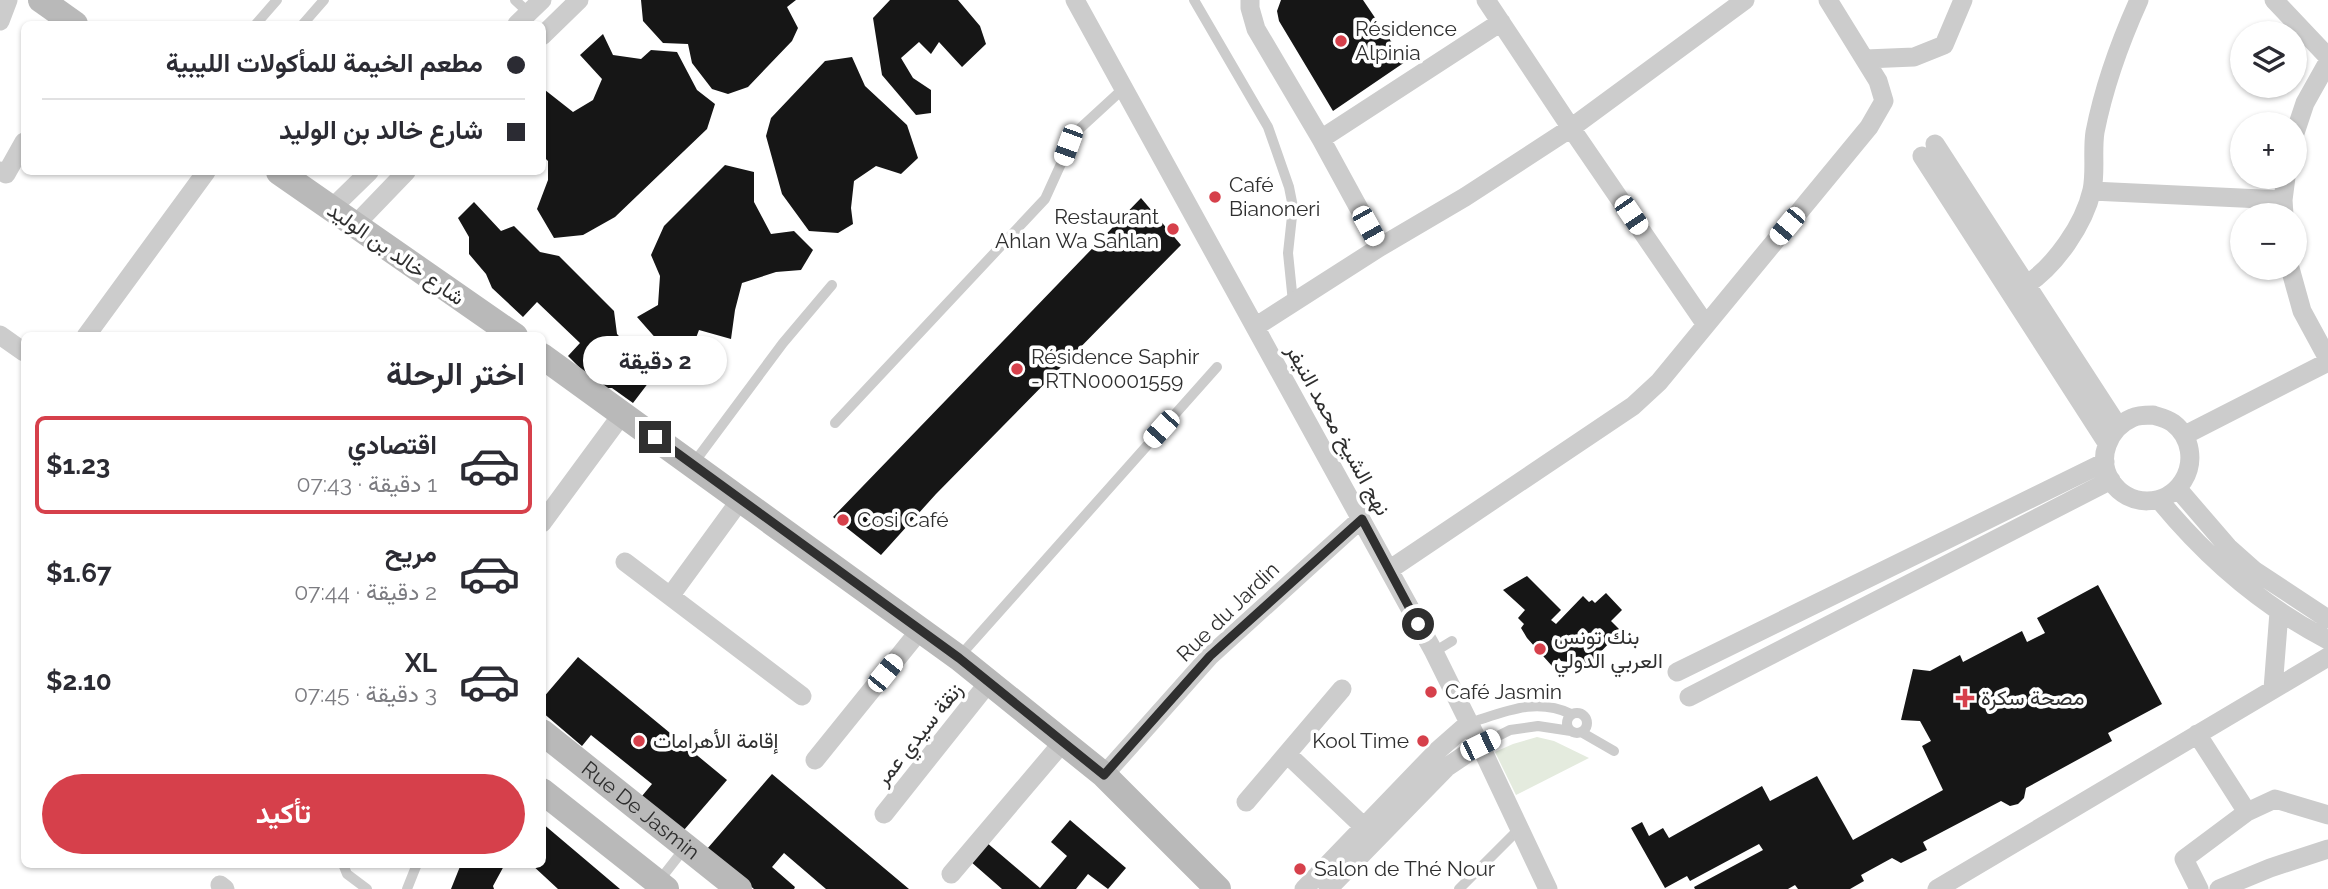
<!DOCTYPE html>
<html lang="ar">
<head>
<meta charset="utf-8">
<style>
  :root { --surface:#fff; --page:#f7f7f7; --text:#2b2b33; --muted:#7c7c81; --line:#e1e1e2; --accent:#d6404b }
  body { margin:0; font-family:Raleway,Vazirmatn,sans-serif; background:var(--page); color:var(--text); direction:rtl; height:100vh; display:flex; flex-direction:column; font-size:26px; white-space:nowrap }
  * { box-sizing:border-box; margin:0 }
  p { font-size:23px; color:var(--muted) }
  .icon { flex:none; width:38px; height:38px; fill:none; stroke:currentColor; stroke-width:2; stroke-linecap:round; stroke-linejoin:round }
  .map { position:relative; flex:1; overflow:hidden; direction:ltr }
  .details { position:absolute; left:21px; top:332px; width:525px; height:536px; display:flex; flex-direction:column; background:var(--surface); border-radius:10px; box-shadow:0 2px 5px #0004; direction:rtl }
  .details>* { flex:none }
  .banner { position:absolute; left:21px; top:21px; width:525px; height:154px; border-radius:10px; box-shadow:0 2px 5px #0004; direction:rtl; display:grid; align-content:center; height:154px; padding:0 21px; background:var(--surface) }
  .tools { position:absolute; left:2230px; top:21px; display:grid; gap:14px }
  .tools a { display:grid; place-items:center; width:77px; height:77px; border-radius:50%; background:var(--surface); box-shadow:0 2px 5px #0004; font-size:35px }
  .end { position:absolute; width:32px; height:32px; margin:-16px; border:9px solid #2f2f2f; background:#fff; box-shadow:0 0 0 4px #fff }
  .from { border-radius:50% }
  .bubble { position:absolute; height:49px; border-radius:24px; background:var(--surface); box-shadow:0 2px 5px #0004; font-size:23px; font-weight:700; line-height:49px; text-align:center; direction:rtl }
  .car { position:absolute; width:21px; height:42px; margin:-21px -10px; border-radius:9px; box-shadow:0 0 5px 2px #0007; background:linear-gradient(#fff 24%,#345 0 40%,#fff 0 76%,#345 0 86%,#fff 0) }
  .banner b { display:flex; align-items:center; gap:24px; height:66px; font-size:26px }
  .banner b+b { border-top:2px solid var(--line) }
  .banner i { width:18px; height:18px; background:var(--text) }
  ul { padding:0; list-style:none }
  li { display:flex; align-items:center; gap:21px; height:98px; margin:0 14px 10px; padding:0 7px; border:4px solid transparent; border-radius:10px }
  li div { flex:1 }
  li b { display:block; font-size:26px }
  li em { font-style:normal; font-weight:700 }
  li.active { border-color:var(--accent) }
  li>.icon { width:63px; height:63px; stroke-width:1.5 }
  h2 { padding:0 21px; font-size:32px; line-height:84px }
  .action { display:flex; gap:14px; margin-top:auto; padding:14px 21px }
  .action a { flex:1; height:80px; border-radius:42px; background:var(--accent); color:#fff; font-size:28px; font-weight:700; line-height:80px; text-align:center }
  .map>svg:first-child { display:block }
  .green { fill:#e4ebde }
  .building { fill:#161616 }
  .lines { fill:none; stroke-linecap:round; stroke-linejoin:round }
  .lane { stroke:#ccc; stroke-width:10 }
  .street { stroke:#ccc; stroke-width:19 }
  .secondary { stroke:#b9b9b9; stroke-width:26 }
  .route { stroke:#2f2f2f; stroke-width:9 }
  .poi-dot { fill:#d6404b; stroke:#fff; stroke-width:2.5 }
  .labels { text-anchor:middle; stroke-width:7; stroke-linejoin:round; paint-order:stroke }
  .poi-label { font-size:21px; fill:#2f2f2f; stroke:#fff; text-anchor:start }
  .street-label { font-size:21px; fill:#2f2f2f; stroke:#fff }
</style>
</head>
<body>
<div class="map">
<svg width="2328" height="889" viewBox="0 0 2328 889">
  <rect width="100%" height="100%" fill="#fff"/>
  <path class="green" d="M 1537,737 L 1554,741 L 1589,758 L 1516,795 L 1495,752 L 1513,744 Z"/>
  <path class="building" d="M 641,0 L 796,0 L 787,7 L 798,28 L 792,41 L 748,87 L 728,94 L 712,89 L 692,63 L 688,44 L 663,43 L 643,21 Z
    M 890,0 L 958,0 L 980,26 L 986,44 L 962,67 L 939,42 L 931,54 L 919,42 L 901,58 L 913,78 L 931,90 L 931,113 L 916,115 L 882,75 L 873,18 Z
    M 1281,0 L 1363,0 L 1405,62 L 1333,111 L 1279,21 L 1277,11 Z
    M 603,34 L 613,55 L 641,59 L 651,50 L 677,52 L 697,90 L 715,104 L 707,129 L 615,217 L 583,235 L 554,238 L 537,209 L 548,180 L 548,161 L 542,155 L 542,92 L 545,90 L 573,112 L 593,100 L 602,79 L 580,55 Z
    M 852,57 L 865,86 L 907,125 L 918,158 L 901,174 L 876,166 L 854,181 L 851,208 L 853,224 L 838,233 L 809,231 L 782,194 L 766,136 L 771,118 L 825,61 Z
    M 725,165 L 754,172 L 754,202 L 771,234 L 794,231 L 813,250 L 801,270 L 776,272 L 742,283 L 735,310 L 731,339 L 699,330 L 691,351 L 659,342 L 637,317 L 658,305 L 660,276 L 651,255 L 664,226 Z
    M 1141,198 L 1181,245 L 936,494 L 881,555 L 833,517 Z
    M 474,202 L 501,231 L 514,226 L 540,252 L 559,256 L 614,311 L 617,334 L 639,357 L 642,373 L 649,382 L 633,403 L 612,388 L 600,388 L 568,356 L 580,343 L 537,302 L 523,317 L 492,288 L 486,274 L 469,254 L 469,237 L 458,218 Z
    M 1527,576 L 1561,610 L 1551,620 L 1556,624 L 1583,596 L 1589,602 L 1592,600 L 1595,603 L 1606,593 L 1622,610 L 1611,621 L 1619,629 L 1614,638 L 1589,664 L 1584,667 L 1578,660 L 1576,663 L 1561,661 L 1559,658 L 1552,666 L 1527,638 L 1521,628 L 1524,624 L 1518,618 L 1525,610 L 1503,590 Z
    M 2098,585 L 2162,704 L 2108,733 L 2112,741 L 2026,788 L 2024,798 L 2018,804 L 2010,806 L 2001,801 L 1923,842 L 1927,850 L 1901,863 L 1892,858 L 1861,875 L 1864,881 L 1850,889 L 1798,889 L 1795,885 L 1788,889 L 1695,889 L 1694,887 L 1763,850 L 1759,844 L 1690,881 L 1687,876 L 1665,888 L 1631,828 L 1642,822 L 1649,836 L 1663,828 L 1669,838 L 1762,786 L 1770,801 L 1817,776 L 1853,840 L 1943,790 L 1922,746 L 1931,741 L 1920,721 L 1901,720 L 1913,669 L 1930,671 L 1960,655 L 1963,662 L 2022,631 L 2027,642 L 2045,633 L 2037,618 Z
    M 578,657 L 727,780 L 684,830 L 642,796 L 652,784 L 591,735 L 582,746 L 542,712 L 542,699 Z
    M 772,774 L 909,889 L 826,889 L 784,853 L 772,867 L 795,887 L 794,889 L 754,889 L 707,849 Z
    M 1070,820 L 1126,868 L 1108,889 L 1088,874 L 1076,889 L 1002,889 L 970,861 L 986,842 L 1040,888 L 1067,856 L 1051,842 Z
    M 542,823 L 620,889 L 558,889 L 531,864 L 542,864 Z
    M 461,864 L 505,864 L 493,886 L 494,889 L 451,889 Z"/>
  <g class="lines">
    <path class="lane" d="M 515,0 L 529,13
      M 1194,0 L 1268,127 L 1289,187 L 1293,207 L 1288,253 L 1293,302
      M 256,24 L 277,0
      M 303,24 L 324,0
      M 835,423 L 1045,199 L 1075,133 L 1124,88
      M 693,464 L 783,343 L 832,285
      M 1434,652 L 1452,641
      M 959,657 L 1217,367
      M1567 723a10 10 0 1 1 20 0a10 10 0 1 1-20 0Z
      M 1469,723 C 1505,712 1535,697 1571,714
      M 1581,732 L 1614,751
      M 1480,745 L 1510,730 L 1538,726 L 1571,731
      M 343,864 L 347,874 L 367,889
      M 659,881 L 684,849
      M 407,889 L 417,864
      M 1459,889 L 1519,829"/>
    <path class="street" d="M 1075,0 L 1434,652 L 1480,745 L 1548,889
      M 1250,0 L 1250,8 L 1256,29 L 1321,139 L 1380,247
      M 1486,0 L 1571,128 L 1706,325
      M 2274,0 L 2328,57
      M 0,21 L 8,0
      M 517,24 L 542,0
      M 542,36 L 579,0
      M 1866,59 L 1914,57 L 1944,45 L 1963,0
      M 2294,136 L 2305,103 L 2328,62
      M 1321,139 L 1501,22
      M 1935,144 L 2118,426
      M 1922,156 L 2107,443
      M 0,171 L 6,174 L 24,142
      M 2092,191 L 2283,200
      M 331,209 L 369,172
      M 2284,215 L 2283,200 L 2286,177
      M 355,225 L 406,172
      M 2290,268 L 2302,311 L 2328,359
      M 2026,285 C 2055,266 2084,225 2092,190 C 2096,172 2092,151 2095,132 C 2104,86 2120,42 2139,0
      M 1255,327 L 1380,247 L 1465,197 L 1571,128 L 1745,0
      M 0,335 L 24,352
      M 86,336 L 206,172
      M 2153,415 C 2160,417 2168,419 2173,423 C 2191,437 2195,462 2183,481 C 2166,507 2129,508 2111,481 C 2096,458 2109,428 2132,418 C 2138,415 2146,415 2153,415 Z
      M 2185,435 L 2328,362
      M 2178,489 L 2228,547 L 2255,571 L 2328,619
      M 2160,501 C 2207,558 2262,606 2328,640
      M 542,523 L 623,413
      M 625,562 L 802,696
      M 1389,570 L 1633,406 L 1659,382 L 1869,127 L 1884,101 L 1878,81 L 1828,0
      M 671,595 L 741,499
      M 1677,672 L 2105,462
      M 2273,689 L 2279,612
      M 1689,697 L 2111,480
      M 2197,734 L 2247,812
      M 1287,754 L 1364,827
      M 815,760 L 920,630
      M 1104,775 L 1210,656 L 1361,519
      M 1246,802 L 1342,689
      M 884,814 L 989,682
      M 951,874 L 1063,742
      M 220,885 L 225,889
      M 1304,889 L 1436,752 L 1469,723
      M 1328,889 L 1447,767 L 1480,745
      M 1937,889 L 2328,657
      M 2199,889 L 2184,859 L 2247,812 L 2275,799 L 2328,815
      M 2219,889 L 2270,868 L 2328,849"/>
    <g class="secondary">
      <path d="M 41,0 L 75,24"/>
      <path d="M 279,172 L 515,336"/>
      <path d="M 542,356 L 959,658 L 1104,775 L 1218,889"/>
      <path id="s1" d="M 542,732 L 739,889"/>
      <path d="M 542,791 L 666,889"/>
    </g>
  </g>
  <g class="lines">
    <path class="route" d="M 655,437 L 959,658 L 1104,775 L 1210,656 L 1362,519 L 1418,624"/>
  </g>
  <g class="poi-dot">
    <circle cx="1341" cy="41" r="7"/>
    <circle cx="1215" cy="197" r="7"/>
    <circle cx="1173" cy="229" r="7"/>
    <circle cx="1017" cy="369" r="7"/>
    <circle cx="843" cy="520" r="7"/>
    <circle cx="1540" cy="649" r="7"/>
    <circle cx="1431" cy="692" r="7"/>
    <path d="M1961.5 687.5h7v7h7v7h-7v7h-7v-7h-7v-7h7z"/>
    <circle cx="639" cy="741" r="7"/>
    <circle cx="1423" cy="741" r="7"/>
    <circle cx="1300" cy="869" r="7"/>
  </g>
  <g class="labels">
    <g class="poi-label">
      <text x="1355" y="36">Résidence<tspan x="1355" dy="24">Alpinia</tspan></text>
      <text x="1229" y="192">Café<tspan x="1229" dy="24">Bianoneri</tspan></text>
      <text x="1159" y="224" text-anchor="end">Restaurant<tspan x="1159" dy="24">Ahlan Wa Sahlan</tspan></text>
      <text x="1031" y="364">Résidence Saphir<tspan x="1031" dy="24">- RTN00001559</tspan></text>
      <text x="857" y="527">Cosi Café</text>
      <text x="1554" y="644">بنك تونس<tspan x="1554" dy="24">العربي الدولي</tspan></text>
      <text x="1445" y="699">Café Jasmin</text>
      <text x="1981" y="705">مصحة سكرة</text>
      <text x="653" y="748">إقامة الأهرامات</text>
      <text x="1409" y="748" text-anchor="end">Kool Time</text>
      <text x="1314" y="876">Salon de Thé Nour</text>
    </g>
    <g class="street-label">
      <text transform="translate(396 254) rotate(35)" y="7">شارع خالد بن الوليد</text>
      <text transform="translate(1338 430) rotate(61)" y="7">نهج الشيخ محمد النيفر</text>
      <text transform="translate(1228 612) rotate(-44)" y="7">Rue du Jardin</text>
      <text transform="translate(919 734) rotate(-51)" y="7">زنقة سيدي عمر</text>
      <text dy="7" stroke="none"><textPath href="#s1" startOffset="126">Rue De Jasmin</textPath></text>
    </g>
  </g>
</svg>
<div class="tools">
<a><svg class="icon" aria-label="layers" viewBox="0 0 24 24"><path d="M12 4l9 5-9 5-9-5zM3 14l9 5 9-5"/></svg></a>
<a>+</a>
<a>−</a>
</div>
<i class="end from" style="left:1418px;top:624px"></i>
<i class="end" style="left:655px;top:437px"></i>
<div class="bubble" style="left:583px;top:336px;width:144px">2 دقيقة</div>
<i class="car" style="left:1068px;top:145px;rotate:200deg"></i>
<i class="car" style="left:1631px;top:215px;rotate:146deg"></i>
<i class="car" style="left:1368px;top:226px;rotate:151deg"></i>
<i class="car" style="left:1787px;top:226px;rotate:220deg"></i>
<i class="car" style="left:1161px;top:429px;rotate:222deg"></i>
<i class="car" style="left:885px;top:673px;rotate:39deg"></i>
<i class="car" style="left:1480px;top:745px;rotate:64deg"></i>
<div class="banner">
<b><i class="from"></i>مطعم الخيمة للمأكولات الليبية</b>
<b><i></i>شارع خالد بن الوليد</b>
</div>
<section class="details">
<h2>اختر الرحلة</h2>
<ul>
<li class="active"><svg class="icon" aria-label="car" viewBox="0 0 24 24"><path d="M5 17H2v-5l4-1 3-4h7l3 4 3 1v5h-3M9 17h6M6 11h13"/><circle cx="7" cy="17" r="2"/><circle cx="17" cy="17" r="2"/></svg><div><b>اقتصادي</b><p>1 دقيقة · 07:43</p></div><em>$1.23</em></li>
<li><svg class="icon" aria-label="car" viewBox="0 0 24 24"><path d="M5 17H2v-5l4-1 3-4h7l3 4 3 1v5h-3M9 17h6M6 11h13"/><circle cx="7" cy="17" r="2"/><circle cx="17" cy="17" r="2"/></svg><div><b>مريح</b><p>2 دقيقة · 07:44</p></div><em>$1.67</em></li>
<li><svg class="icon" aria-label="car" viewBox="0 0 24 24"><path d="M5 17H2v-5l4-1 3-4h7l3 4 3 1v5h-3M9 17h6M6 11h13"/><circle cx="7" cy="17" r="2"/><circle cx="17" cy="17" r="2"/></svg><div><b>XL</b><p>3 دقيقة · 07:45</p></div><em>$2.10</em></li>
</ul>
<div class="action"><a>تأكيد</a></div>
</section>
</div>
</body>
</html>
